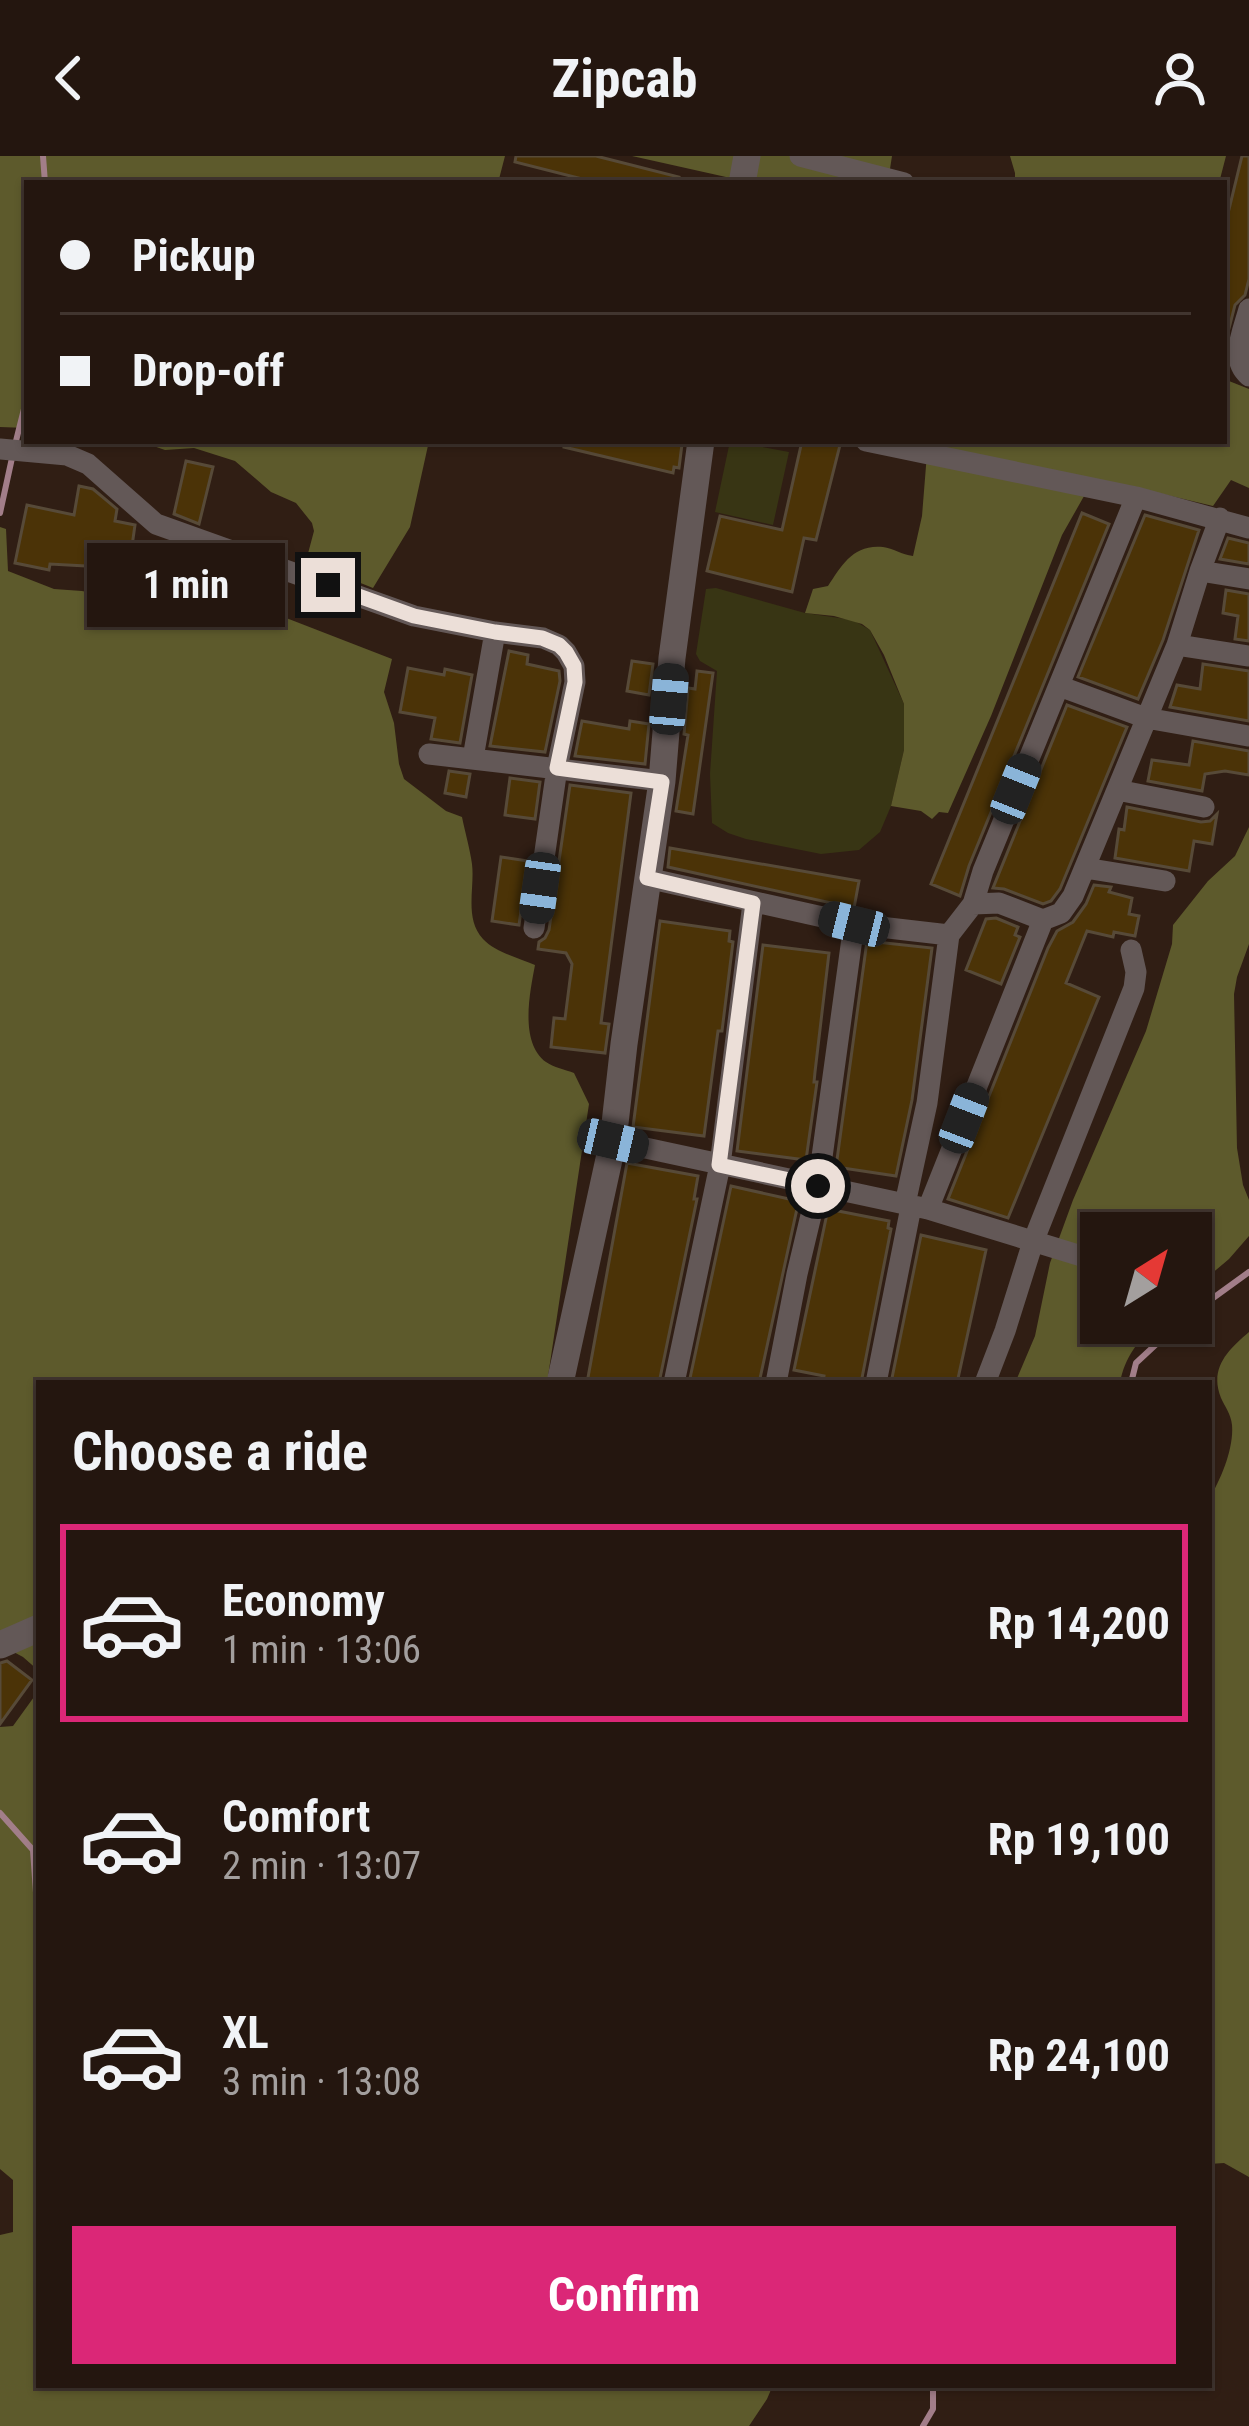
<!DOCTYPE html>
<html lang="en">
<head>
<meta charset="utf-8">
<style>
  :root { --surface:#24160f; --page:#30231d; --text:#f1f3f6; --muted:#a39f9e; --line:#41352f; --accent:#db2777 }
  body { margin:0; font-family:"Roboto Condensed",sans-serif; background:var(--page); color:var(--text); height:100vh; display:flex; flex-direction:column; font-size:45px; white-space:nowrap }
  * { box-sizing:border-box; margin:0 }
  p { font-size:39px; color:var(--muted) }
  .icon { flex:none; width:66px; height:66px; fill:none; stroke:currentColor; stroke-width:2; stroke-linecap:round; stroke-linejoin:round }
  .map { position:relative; flex:1; overflow:hidden }
  .side { position:absolute; left:36px; top:1224px; width:1176px; height:1008px; display:flex; flex-direction:column; background:var(--surface); border-radius:0px; box-shadow:0 3px 9px #0004,0 0 0 3px var(--line) }
  .side>* { flex:none }
  .banner { position:absolute; left:24px; top:24px; width:1203px; height:264px; border-radius:0px; box-shadow:0 3px 9px #0004,0 0 0 3px var(--line); display:grid; align-content:center; height:264px; padding:0 36px; background:var(--surface) }
  .needle { width:78px; rotate:37deg }
  .buttons { position:absolute; left:1080px; top:1056px; display:grid; gap:24px }
  .buttons a { display:grid; place-items:center; width:132px; height:132px; border-radius:0px; background:var(--surface); box-shadow:0 3px 9px #0004,0 0 0 3px var(--line); font-size:60px }
  .end { position:absolute; width:54px; height:54px; margin:-27px; border:15px solid #ecdfd8; background:#111; box-shadow:0 0 0 6px #111 }
  .from { border-radius:50% }
  .bubble { position:absolute; height:84px; border-radius:0px; background:var(--surface); box-shadow:0 3px 9px #0004,0 0 0 3px var(--line); font-size:39px; font-weight:700; line-height:84px; text-align:center }
  .car { position:absolute; width:36px; height:72px; margin:-36px -18px; border-radius:15px; box-shadow:0 0 9px 3px #0007; background:linear-gradient(#222 24%,#8ab4d8 0 40%,#222 0 76%,#8ab4d8 0 86%,#222 0) }
  .banner b { display:flex; align-items:center; gap:42px; height:114px; font-size:45px }
  .banner b+b { border-top:3px solid var(--line) }
  .banner i { width:30px; height:30px; background:var(--text) }
  ul { padding:0; list-style:none }
  li { display:flex; align-items:center; gap:36px; height:198px; margin:0 24px 18px; padding:0 12px; border:6px solid transparent; border-radius:0px }
  li div { flex:1 }
  li b { display:block; font-size:45px }
  li em { font-style:normal; font-weight:700 }
  li.current { border-color:var(--accent) }
  li>.icon { width:108px; height:108px; stroke-width:1.5 }
  h2 { padding:0 36px; font-size:54px; line-height:144px }
  .cta { display:flex; gap:24px; margin-top:auto; padding:24px 36px }
  .cta a { flex:1; height:138px; border-radius:0px; background:var(--accent); color:#fff; font-size:48px; font-weight:700; line-height:138px; text-align:center }
  header { display:flex; justify-content:space-between; align-items:center; height:156px; padding:0 36px; background:var(--surface); font-size:54px; font-weight:700 }
  .map>svg:first-child { display:block }
  .green { fill:#383514 }
  .forest { fill:#5d5a2c }
  .lines { fill:none; stroke-linecap:round; stroke-linejoin:round }
  .stream { stroke:#a27e89; stroke-width:6 }
  .building { fill:#4b3307; stroke:#574a38; stroke-width:3 }
  .minor { stroke:#635857; stroke-width:21 }
  .tertiary { stroke:#635857; stroke-width:27 }
  .route { stroke:#ecdfd8; stroke-width:15 }
</style>
</head>
<body>
<header><svg class="icon" aria-label="back" viewBox="0 0 24 24"><path d="M15 5l-7 7 7 7"/></svg>Zipcab<svg class="icon" aria-label="person" viewBox="0 0 24 24"><circle cx="12" cy="8" r="4"/><path d="M4 21q1-7 8-7t8 7"/></svg></header>
<div class="map">
<svg width="1249" height="2270" viewBox="0 0 1249 2270">
  <rect width="100%" height="100%" fill="#301e14"/>
  <path class="green" d="M 730,285 L 789,296 L 773,369 L 715,356 Z
    M 716,432 L 805,457 L 853,464 L 870,474 L 904,548 L 904,594 L 891,650 L 880,676 L 859,694 L 821,698 L 746,683 L 728,677 L 712,667 L 710,618 L 717,515 L 700,505 L 696,498 L 706,433 Z"/>
  <path class="forest" d="M 0,0 L 505,0 L 498,27 L 27,27 L 27,272 L 0,271 Z
    M 632,0 L 892,0 L 890,13 L 904,27 L 736,27 L 726,21 Z
    M 1010,0 L 1226,0 L 1219,27 L 1015,27 L 1015,17 Z
    M 1224,223 L 1249,233 L 1249,332 L 1231,324 L 1213,350 L 1137,332 L 1092,326 L 1062,379 L 991,560 L 948,657 L 939,656 L 932,663 L 921,655 L 891,650 L 904,594 L 904,548 L 884,499 L 870,474 L 862,468 L 834,460 L 805,457 L 813,433 L 828,430 C 842,409 853,388 883,391 C 893,392 902,399 913,400 L 922,360 L 928,285 L 1224,285 Z
    M 139,285 L 429,285 L 410,371 L 373,432 L 306,405 L 314,375 L 312,367 L 296,347 L 271,336 L 235,305 L 194,292 L 165,294 Z
    M 0,371 L 6,373 L 8,415 L 54,433 L 82,435 L 185,455 C 209,455 230,444 253,449 L 392,503 L 384,536 L 394,567 L 399,608 L 404,623 L 446,655 L 462,661 C 465,676 470,693 472,708 C 475,732 464,762 483,783 C 495,796 519,802 535,809 C 530,836 519,886 546,906 C 553,911 566,914 574,917 L 589,948 L 547,1227 L 39,1227 L 39,1515 L 23,1501 L 8,1493 L 0,1496 Z
    M 1249,671 L 1249,788 L 1237,821 L 1234,838 L 1237,992 L 1243,1029 L 1249,1044 L 1249,1080 L 1229,1103 L 1191,1135 L 1191,1077 L 1101,1077 L 1101,1167 L 1156,1167 C 1138,1186 1125,1200 1120,1227 L 1015,1227 L 1035,1180 L 1050,1107 L 1073,1044 L 1146,875 L 1172,788 L 1173,769 L 1208,725 L 1235,700 Z
    M 1249,1176 L 1249,2021 L 1224,2007 L 1209,2008 L 1209,1343 C 1221,1323 1234,1292 1232,1269 C 1231,1258 1225,1251 1221,1242 C 1209,1212 1228,1194 1249,1176 Z
    M 39,1534 L 39,2229 L 773,2229 L 767,2243 L 749,2270 L 0,2270 L 0,2079 L 13,2076 L 13,2024 L 0,2013 L 0,1571 L 13,1570 Z"/>
  <g class="lines">
    <path class="stream" d="M 43,0 L 45,27
      M 15,289 L 27,241
      M 0,357 L 12,302
      M 1191,1158 L 1249,1116
      M 1131,1227 L 1136,1207 L 1179,1167
      M 0,1657 L 33,1694 L 39,1779
      M 923,2270 L 933,2253 L 933,2229"/>
  </g>
  <path class="building" d="M 516,0 L 596,0 L 679,21 L 678,27 L 598,27 L 515,6 Z
    M 1242,0 L 1249,0 L 1249,123 L 1245,139 L 1235,149 L 1224,192 L 1224,74 Z
    M 565,285 L 680,285 L 682,288 L 679,312 L 674,311 L 673,317 L 564,291 Z
    M 802,285 L 841,285 L 816,384 L 804,382 L 792,436 L 707,415 L 720,360 L 782,374 Z
    M 186,305 L 213,311 L 199,368 L 174,358 Z
    M 79,330 L 93,333 L 117,353 L 115,365 L 135,369 L 128,418 L 104,414 L 104,411 L 50,408 L 49,414 L 15,407 L 27,349 L 74,359 Z
    M 1082,357 L 1109,368 L 969,710 L 960,740 L 931,728 Z
    M 1145,359 L 1199,374 L 1163,484 L 1138,543 L 1078,521 Z
    M 1228,382 L 1249,387 L 1249,408 L 1220,403 Z
    M 180,393 L 232,411 L 230,422 L 176,411 Z
    M 1226,434 L 1249,438 L 1249,485 L 1235,483 L 1238,460 L 1223,457 Z
    M 509,495 L 528,499 L 527,508 L 559,515 L 560,525 L 545,596 L 490,590 Z
    M 632,505 L 653,508 L 649,539 L 627,535 Z
    M 1203,508 L 1249,515 L 1249,565 L 1170,551 L 1177,529 L 1200,533 Z
    M 408,512 L 444,519 L 445,513 L 472,519 L 460,587 L 431,583 L 435,562 L 400,556 Z
    M 697,515 L 713,517 L 693,658 L 676,655 L 688,579 L 684,578 L 688,532 L 695,533 Z
    M 1067,549 L 1127,571 L 1060,733 L 1051,745 L 1043,748 L 1004,733 L 993,732 Z
    M 582,565 L 629,573 L 630,565 L 649,568 L 645,608 L 575,600 Z
    M 1193,585 L 1249,595 L 1249,619 L 1225,615 L 1205,618 L 1202,635 L 1148,625 L 1152,604 L 1189,609 Z
    M 449,615 L 470,618 L 466,641 L 445,637 Z
    M 510,622 L 540,626 L 535,663 L 505,659 Z
    M 570,629 L 631,637 L 601,867 L 609,868 L 605,897 L 551,891 L 554,862 L 565,863 L 572,808 L 566,797 L 538,793 L 539,786 L 545,782 L 549,774 Z
    M 1127,651 L 1201,666 L 1210,665 L 1217,658 L 1212,688 L 1194,685 L 1189,715 L 1115,702 L 1119,673 L 1124,674 Z
    M 670,692 L 859,725 L 854,752 L 668,711 Z
    M 501,701 L 528,705 L 519,769 L 492,765 Z
    M 1094,729 L 1111,731 L 1109,736 L 1132,742 L 1129,758 L 1139,760 L 1135,780 L 1114,776 L 1113,781 L 1087,775 L 1066,827 L 1099,841 L 1008,1062 L 948,1043 L 1048,792 L 1057,775 L 1073,766 L 1086,748 Z
    M 996,762 L 1018,771 L 1015,779 L 1020,781 L 1001,828 L 966,814 L 986,763 Z
    M 660,765 L 730,775 L 729,785 L 733,786 L 722,875 L 718,875 L 704,980 L 633,971 Z
    M 867,785 L 932,792 L 912,944 L 896,1020 L 836,1011 Z
    M 763,789 L 829,797 L 815,916 L 814,926 L 817,926 L 806,1004 L 737,995 Z
    M 627,1007 L 698,1020 L 694,1043 L 697,1043 L 659,1227 L 587,1227 Z
    M 731,1030 L 798,1045 L 798,1048 L 759,1227 L 689,1227 Z
    M 828,1053 L 889,1065 L 888,1072 L 891,1073 L 861,1227 L 823,1227 L 824,1220 L 794,1214 Z
    M 921,1079 L 986,1094 L 957,1227 L 891,1227 Z
    M 7,1505 L 32,1524 L 0,1568 L 0,1507 Z"/>
  <g class="lines">
    <path class="minor" d="M 800,0 L 904,27
      M 1249,153 C 1243,176 1229,203 1249,220
      M 866,285 L 1136,341 L 1249,372
      M 0,293 L 67,299 L 88,308 L 156,368 L 414,460 L 495,476 L 543,482 L 559,489 L 566,496 L 574,510 L 575,526 L 557,612 L 534,772
      M 1200,415 L 1220,362
      M 1177,489 L 1249,500
      M 1059,530 L 1146,562 L 1248,580
      M 429,598 L 662,625
      M 473,602 L 495,476
      M 1117,634 L 1204,651
      M 1085,712 L 1165,725
      M 647,722 L 854,768 L 949,779 L 973,748 L 999,747 L 1043,764 L 1061,757 L 1073,740 L 1177,489 L 1200,415 L 1249,423
      M 973,748 L 983,715 L 1136,341
      M 613,985 L 928,1053 L 1101,1106
      M 905,1048 L 927,947 L 949,779
      M 928,1053 L 1043,764
      M 674,1227 L 720,1009 L 753,747
      M 776,1227 L 797,1118 L 818,1030 L 854,768
      M 876,1227 L 911,1051
      M 985,1227 L 1005,1175 L 1033,1086 L 1134,832 L 1136,816 L 1131,794"/>
    <path class="tertiary" d="M 742,27 L 747,0
      M 560,1227 L 613,985 L 624,888 L 662,625 L 672,502 L 701,285
      M 0,1489 L 39,1472"/>
  </g>
  <g class="lines">
    <path class="route" d="M 328,429 L 414,460 L 495,476 L 542,482 L 559,489 L 566,496 L 574,510 L 575,526 L 557,612 L 662,626 L 647,722 L 753,747 L 719,1009 L 818,1030"/>
  </g>
</svg>
<div class="buttons">
<a><svg class="needle" viewBox="-14 -14 28 28"><path d="M0-13l5 13h-10z" fill="#e53935"/><path d="M0 13l5-13h-10z" fill="#a39f9e"/></svg></a>
</div>
<i class="end from" style="left:818px;top:1030px"></i>
<i class="end" style="left:328px;top:429px"></i>
<div class="bubble" style="left:87px;top:387px;width:198px">1 min</div>
<i class="car" style="left:669px;top:543px;rotate:5deg"></i>
<i class="car" style="left:1016px;top:633px;rotate:22deg"></i>
<i class="car" style="left:540px;top:732px;rotate:188deg"></i>
<i class="car" style="left:854px;top:768px;rotate:284deg"></i>
<i class="car" style="left:964px;top:962px;rotate:21deg"></i>
<i class="car" style="left:613px;top:985px;rotate:103deg"></i>
<div class="banner">
<b><i class="from"></i>Pickup</b>
<b><i></i>Drop-off</b>
</div>
<section class="side">
<h2>Choose a ride</h2>
<ul>
<li class="current"><svg class="icon" aria-label="car" viewBox="0 0 24 24"><path d="M5 17H2v-5l4-1 3-4h7l3 4 3 1v5h-3M9 17h6M6 11h13"/><circle cx="7" cy="17" r="2"/><circle cx="17" cy="17" r="2"/></svg><div><b>Economy</b><p>1 min · 13:06</p></div><em>Rp 14,200</em></li>
<li><svg class="icon" aria-label="car" viewBox="0 0 24 24"><path d="M5 17H2v-5l4-1 3-4h7l3 4 3 1v5h-3M9 17h6M6 11h13"/><circle cx="7" cy="17" r="2"/><circle cx="17" cy="17" r="2"/></svg><div><b>Comfort</b><p>2 min · 13:07</p></div><em>Rp 19,100</em></li>
<li><svg class="icon" aria-label="car" viewBox="0 0 24 24"><path d="M5 17H2v-5l4-1 3-4h7l3 4 3 1v5h-3M9 17h6M6 11h13"/><circle cx="7" cy="17" r="2"/><circle cx="17" cy="17" r="2"/></svg><div><b>XL</b><p>3 min · 13:08</p></div><em>Rp 24,100</em></li>
</ul>
<div class="cta"><a>Confirm</a></div>
</section>
</div>
</body>
</html>
